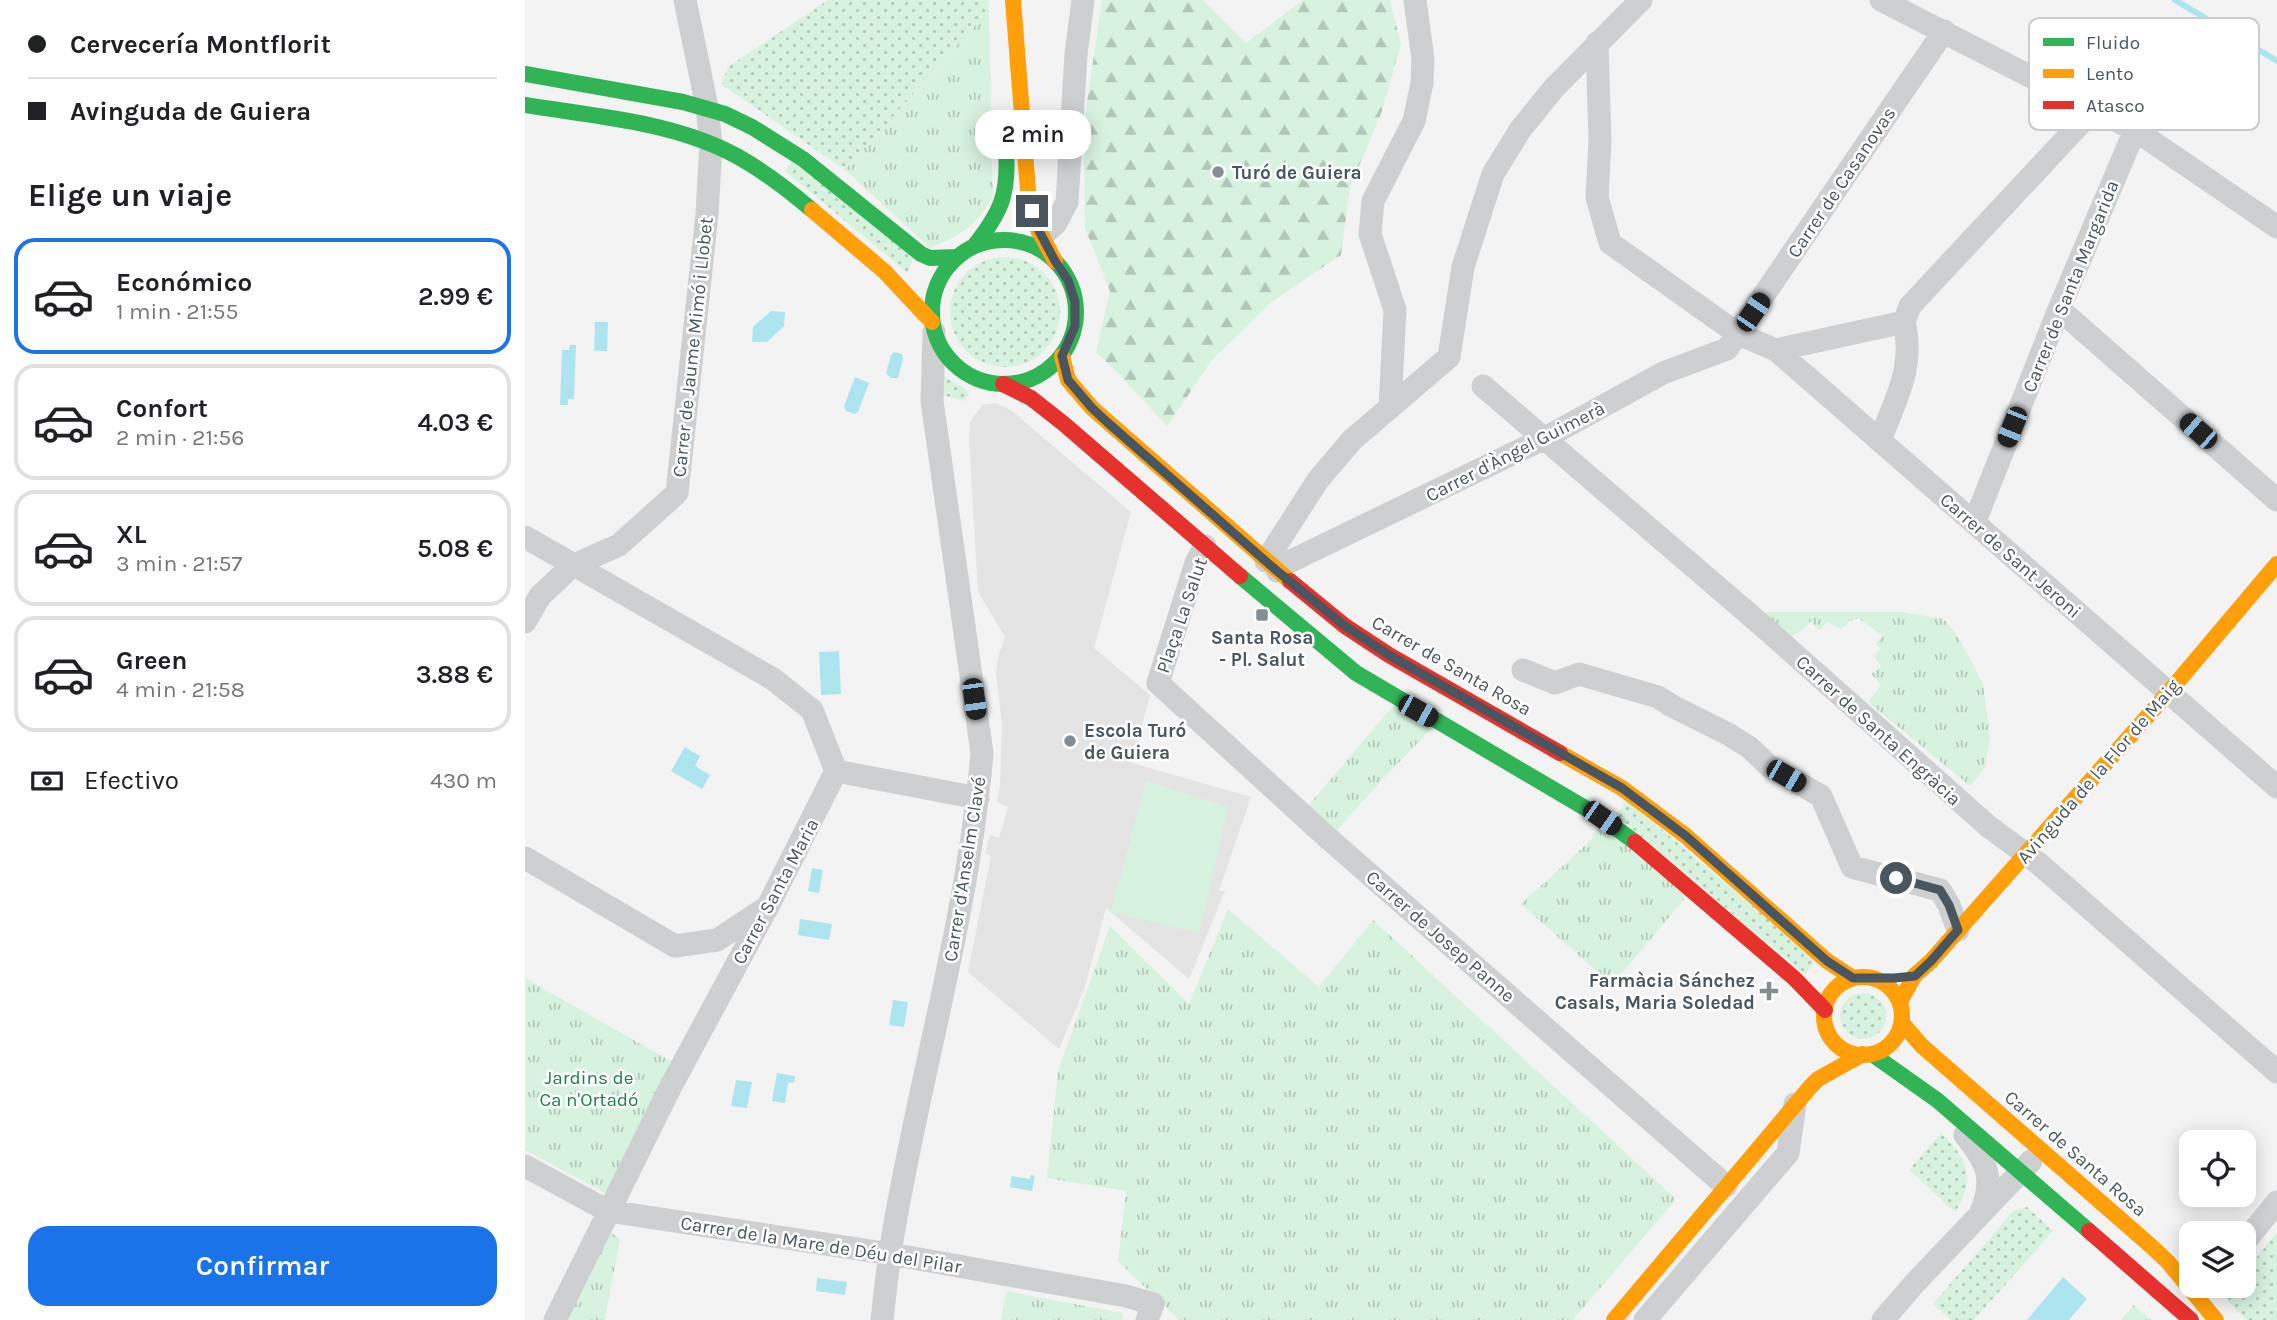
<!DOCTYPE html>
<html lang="es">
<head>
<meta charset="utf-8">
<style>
  :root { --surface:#fff; --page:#f2f2f2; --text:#202124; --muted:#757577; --line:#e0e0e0; --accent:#1a73e8 }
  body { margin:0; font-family:Karla,sans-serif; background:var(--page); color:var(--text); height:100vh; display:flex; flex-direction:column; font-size:26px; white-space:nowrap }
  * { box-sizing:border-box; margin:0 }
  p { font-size:23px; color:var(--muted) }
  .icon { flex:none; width:38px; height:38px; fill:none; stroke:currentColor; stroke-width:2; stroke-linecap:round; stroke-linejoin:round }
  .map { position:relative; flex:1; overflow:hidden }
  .sheet { display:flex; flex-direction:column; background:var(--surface); width:525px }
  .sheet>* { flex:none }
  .top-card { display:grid; align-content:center; height:154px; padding:0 28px; background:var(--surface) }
  .buttons { position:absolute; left:1654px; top:1130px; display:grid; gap:14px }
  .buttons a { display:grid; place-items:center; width:77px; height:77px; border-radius:14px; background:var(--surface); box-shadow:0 4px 18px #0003; font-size:35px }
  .end { position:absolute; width:32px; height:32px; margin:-16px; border:9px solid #495660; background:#fff; box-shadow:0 0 0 4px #fff }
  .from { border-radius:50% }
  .bubble { position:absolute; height:49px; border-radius:21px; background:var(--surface); box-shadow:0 4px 18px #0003; font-size:23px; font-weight:600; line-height:49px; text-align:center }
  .car { position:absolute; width:21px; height:42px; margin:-21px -10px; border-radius:9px; box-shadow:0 0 5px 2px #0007; background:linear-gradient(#222 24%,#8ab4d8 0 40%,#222 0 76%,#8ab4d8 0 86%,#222 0) }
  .top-card b { display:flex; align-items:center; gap:24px; height:66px; font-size:26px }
  .top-card b+b { border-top:2px solid var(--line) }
  .top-card i { width:18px; height:18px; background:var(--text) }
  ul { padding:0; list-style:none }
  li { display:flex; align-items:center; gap:21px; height:116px; margin:0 14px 10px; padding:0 14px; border:4px solid var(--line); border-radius:21px }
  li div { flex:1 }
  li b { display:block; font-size:26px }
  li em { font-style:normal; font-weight:600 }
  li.active { border-color:var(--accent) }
  li>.icon { width:63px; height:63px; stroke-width:1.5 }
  h2 { padding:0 28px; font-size:32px; line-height:84px }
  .pay { display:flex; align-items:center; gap:18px; height:77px; padding:0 28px; font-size:26px }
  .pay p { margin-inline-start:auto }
  .action { display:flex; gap:14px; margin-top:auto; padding:14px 28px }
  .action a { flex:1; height:80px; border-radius:21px; background:var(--accent); color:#fff; font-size:28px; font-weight:600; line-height:80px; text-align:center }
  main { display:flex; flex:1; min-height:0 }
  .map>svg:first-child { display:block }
  .education { fill:#e5e4e5 }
  .grass { fill:url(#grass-dots) }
  .forest { fill:url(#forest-firs) }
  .park { fill:url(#park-tufts) }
  .pitch { fill:#d8f2e0 }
  .water { fill:#ace5f0 }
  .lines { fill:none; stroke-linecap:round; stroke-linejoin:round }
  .stream { stroke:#ace5f0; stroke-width:6 }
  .street { stroke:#cdcfd1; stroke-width:23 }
  .fast { stroke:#30b455; stroke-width:16 }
  .slow { stroke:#ff9f0a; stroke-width:16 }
  .jam { stroke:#e5322d; stroke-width:16 }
  .route { stroke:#495660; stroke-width:9 }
  .poi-dot { fill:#848d93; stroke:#fff; stroke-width:2.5 }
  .labels { text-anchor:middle; stroke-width:5; stroke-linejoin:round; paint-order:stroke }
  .poi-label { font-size:19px; font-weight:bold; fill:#495660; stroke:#fff; text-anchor:start }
  .street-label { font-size:19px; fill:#495660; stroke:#fff }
  .park-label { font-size:19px; fill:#178447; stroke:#fff }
  .key { fill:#fff; stroke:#c8cccf; stroke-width:2 }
  .key-label { font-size:19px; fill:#495660 }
</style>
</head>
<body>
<main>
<section class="sheet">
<div class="top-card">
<b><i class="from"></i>Cervecería Montflorit</b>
<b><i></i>Avinguda de Guiera</b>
</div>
<h2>Elige un viaje</h2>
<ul>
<li class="active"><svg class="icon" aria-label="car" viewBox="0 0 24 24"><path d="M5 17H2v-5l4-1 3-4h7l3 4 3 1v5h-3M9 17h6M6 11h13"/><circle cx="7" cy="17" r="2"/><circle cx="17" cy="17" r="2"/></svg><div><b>Económico</b><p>1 min · 21:55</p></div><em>2.99 €</em></li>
<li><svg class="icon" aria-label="car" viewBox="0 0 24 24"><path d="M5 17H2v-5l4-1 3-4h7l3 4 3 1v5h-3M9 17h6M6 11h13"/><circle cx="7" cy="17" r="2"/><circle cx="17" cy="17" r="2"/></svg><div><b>Confort</b><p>2 min · 21:56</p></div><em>4.03 €</em></li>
<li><svg class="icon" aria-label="car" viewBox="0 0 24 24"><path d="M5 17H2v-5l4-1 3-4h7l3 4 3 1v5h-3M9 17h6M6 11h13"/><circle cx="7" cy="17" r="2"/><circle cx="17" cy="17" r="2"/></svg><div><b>XL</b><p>3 min · 21:57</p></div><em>5.08 €</em></li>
<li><svg class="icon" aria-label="car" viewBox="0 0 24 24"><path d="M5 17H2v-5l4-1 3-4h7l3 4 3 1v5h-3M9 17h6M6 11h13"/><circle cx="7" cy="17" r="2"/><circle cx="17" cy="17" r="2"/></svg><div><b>Green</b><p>4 min · 21:58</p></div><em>3.88 €</em></li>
</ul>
<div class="pay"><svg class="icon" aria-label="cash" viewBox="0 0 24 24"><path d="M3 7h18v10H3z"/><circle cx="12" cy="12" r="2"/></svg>Efectivo<p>430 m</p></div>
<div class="action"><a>Confirmar</a></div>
</section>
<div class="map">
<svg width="1752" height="1320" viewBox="0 0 1752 1320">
  <defs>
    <pattern id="grass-dots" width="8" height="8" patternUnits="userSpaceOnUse" patternTransform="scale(1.75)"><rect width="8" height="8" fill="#d8f2e0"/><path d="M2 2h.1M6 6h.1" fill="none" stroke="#b1c7b9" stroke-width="1.8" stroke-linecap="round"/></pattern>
    <pattern id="forest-firs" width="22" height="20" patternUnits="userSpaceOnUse" patternTransform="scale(1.75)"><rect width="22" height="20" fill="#d8f2e0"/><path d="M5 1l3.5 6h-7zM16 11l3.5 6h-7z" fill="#b1c7b9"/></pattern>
    <pattern id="park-tufts" width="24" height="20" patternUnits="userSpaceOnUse" patternTransform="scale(1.75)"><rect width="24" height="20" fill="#d8f2e0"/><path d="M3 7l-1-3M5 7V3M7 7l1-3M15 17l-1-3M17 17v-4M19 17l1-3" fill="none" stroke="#b1c7b9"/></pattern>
  </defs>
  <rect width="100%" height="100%" fill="#f3f3f3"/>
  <path class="education" d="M 471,403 L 487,411 L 606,512 L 569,648 L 625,695 L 607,763 L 726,797 L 694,891 L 700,891 L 664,979 L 581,908 L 560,987 L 534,1049 L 443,972 L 466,856 L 460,853 L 465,835 L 474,838 L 483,807 L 472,802 L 475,784 L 477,725 L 471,673 L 473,657 L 480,637 L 453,592 L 444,440 L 445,422 L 457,405 Z"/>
  <path class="grass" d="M 303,0 L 463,0 L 464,10 L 320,170 L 196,84 L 203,67 Z
    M 268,160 L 388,257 L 383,273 L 260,171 Z
    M425 312a55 55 0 1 1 110 0a55 55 0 1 1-110 0Z
    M 419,376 L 442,390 L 444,395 L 438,401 L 418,395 L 416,378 Z
    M 1102,800 L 1291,960 L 1280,975 L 1091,815 Z
    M1315 1016a23 23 0 1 1 46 0a23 23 0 1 1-46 0Z
    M 1416,1133 C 1443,1158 1451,1180 1430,1212 L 1384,1170 Z
    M 1502,1207 L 1528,1231 L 1449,1320 L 1426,1320 L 1408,1304 L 1488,1211 Z
    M 1752,1232 L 1752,1320 L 1721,1320 L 1699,1297 L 1708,1286 L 1718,1286 L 1719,1273 Z"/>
  <path class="forest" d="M 577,0 L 678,0 L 721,43 L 778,0 L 865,0 L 876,44 L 856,114 L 825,187 L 816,255 L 748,301 L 687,360 L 642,426 L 587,367 L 571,352 L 585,291 L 560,228 L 559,122 Z"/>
  <path class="park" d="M 464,10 L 468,197 C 450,227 436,235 405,248 L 320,170 Z
    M 1234,612 L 1376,612 L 1419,619 L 1435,640 L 1458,684 L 1465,738 L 1460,768 L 1445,786 L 1343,702 L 1356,685 L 1346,674 L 1356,667 L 1349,656 L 1356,649 L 1351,644 L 1358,636 L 1333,618 L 1325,621 L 1316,629 L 1303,622 L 1294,630 L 1286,621 L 1281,627 L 1264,638 Z
    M 873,700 L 913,722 L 856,781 L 804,839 L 777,813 Z
    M 1077,818 L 1168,889 L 1087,985 L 996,904 L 1066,840 Z
    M 703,909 L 794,987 L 848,920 L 1151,1199 L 1048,1320 L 654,1320 L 593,1261 L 601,1191 L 522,1178 L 533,1071 L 585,926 L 664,1004 Z
    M 0,978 L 149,1063 L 82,1194 L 0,1150 Z
    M 82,1230 L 95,1239 L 80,1320 L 41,1320 Z
    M 481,1291 L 597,1313 L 598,1320 L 476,1320 Z
    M 1609,1305 L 1626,1320 L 1596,1320 Z"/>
  <path class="pitch" d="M 621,781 L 703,807 L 674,933 L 586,912 Z"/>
  <path class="water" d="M 246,311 L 260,312 L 259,326 L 242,342 L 227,342 L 228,327 Z
    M 70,322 L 83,322 L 82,351 L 69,351 Z
    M 45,345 L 51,345 L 49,399 L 43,399 L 43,405 L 35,405 L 37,350 L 44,350 Z
    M 369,352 L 377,354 L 378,359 L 373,378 L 366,378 L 361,373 L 366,355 Z
    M 330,377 L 344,383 L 333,412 L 329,414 L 321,411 L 319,406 Z
    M 314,651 L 316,694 L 296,695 L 294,652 Z
    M 160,747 L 175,756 L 170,766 L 185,775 L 177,789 L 146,771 Z
    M 287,868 L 298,870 L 294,893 L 283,891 Z
    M 275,919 L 307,924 L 304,940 L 273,935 Z
    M 368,1000 L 383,1002 L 379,1027 L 364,1025 Z
    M 252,1073 L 270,1076 L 269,1082 L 263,1083 L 260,1103 L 247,1101 Z
    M 211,1080 L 227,1082 L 222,1108 L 206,1106 Z
    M 506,1175 L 510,1176 L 507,1191 L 485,1187 L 487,1176 L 505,1179 Z
    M 1538,1277 L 1562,1299 L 1544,1320 L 1502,1320 Z
    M 292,1278 L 322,1282 L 320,1295 L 291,1291 Z"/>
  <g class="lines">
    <path class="stream" d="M 1650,0 L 1752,61"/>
    <path class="street" d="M 1356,0 L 1610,130 L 1752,227
      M 1072,43 L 1075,142 L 1072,197 L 1085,243 L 1213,334 L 1251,350 L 1752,787
      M 517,236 L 531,223 L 542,202 L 551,54 L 558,0
      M 1534,309 L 1752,500
      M 1379,322 L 1385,306 L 1569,109
      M 1251,350 L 1379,322
      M 958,386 L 1232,621 L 1463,826 L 1513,863 L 1752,1072
      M 865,408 L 870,310 L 845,234 L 848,201 L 889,121 L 897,83 L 898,59 L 890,0
      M 1355,440 C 1371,399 1390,366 1379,322
      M 1450,521 L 1534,309 L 1610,130
      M 0,537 L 248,679 L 287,710 L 311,771 L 242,908 L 146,1086 L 30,1320
      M 680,546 L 671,563 L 633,683 L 804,839 L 1201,1186
      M 741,561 L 793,480 L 827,440 L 924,357 L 938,267 L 968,174 L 995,130 L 1029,88 L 1116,0
      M 752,571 L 762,563 L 1020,438 L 1138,373 L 1202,349 L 1419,31
      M 0,622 L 15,596 L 47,566 L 94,545 L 152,493 L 182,214 L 186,144 L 182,107 L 160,0
      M 998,670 L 1030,683 L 1054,674 L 1133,697 L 1147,706 L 1203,734 L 1224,747 L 1244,766 L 1296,796 L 1327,867 L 1415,890 L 1424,905 L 1433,930
      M 311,771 L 453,798
      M 0,858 L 150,946 L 192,940 L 239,909
      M 1440,1135 C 1462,1163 1470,1178 1456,1212
      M 0,1166 L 83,1211 L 366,1254 L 601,1296 L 628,1304 L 622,1320
      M 1718,1244 L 1752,1202
      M 357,1320 C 360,1292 363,1263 368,1235 C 395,1074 443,917 457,753 L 407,401 L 409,332
      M 1120,1320 L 1263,1153 L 1270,1104
      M 1358,1320 L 1389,1284 L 1506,1161"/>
    <path class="fast" d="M 0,74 L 158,102 L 200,114 L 227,127 L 278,159 L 396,254 L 405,258 L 431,257
      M 0,105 C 67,116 142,121 204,152 C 234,167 261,188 287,210
      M407 312a72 72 0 1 1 144 0a72 72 0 1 1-144 0Z
      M 450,245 C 476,212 484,194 481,151
      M 715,576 L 831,673 L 1077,818 L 1110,842
      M 1347,1054 L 1412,1100 L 1564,1231"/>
    <path class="slow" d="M 488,0 L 503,190 L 512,227 L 530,261
      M 287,210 L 359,271 L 407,322
      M 537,356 L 543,380 L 567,408 L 765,581
      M 1035,753 L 1097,788 L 1161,836 L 1302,961 L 1328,978
      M1299 1016a39 39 0 1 1 78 0a39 39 0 1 1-78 0Z
      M 1375,1002 L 1389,976 L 1406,961 L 1643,693 L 1752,564
      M 1377,1023 L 1397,1046 L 1626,1246 L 1643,1262 L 1691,1320
      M 1089,1320 L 1286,1086 L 1293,1079 L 1338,1054"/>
    <path class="jam" d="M 478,384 L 506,398 L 539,424 L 715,576
      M 765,581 L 820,626 L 864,655 L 1035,753
      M 1110,842 L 1269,978 L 1300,1010
      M 1564,1231 L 1666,1320"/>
  </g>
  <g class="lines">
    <path class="route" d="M 507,211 L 512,227 L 530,261 L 543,280 L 550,302 L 550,326 L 537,356 L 543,380 L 567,408 L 582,422 L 752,571 L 820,626 L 864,655 L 1097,788 L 1161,836 L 1302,961 L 1328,978 L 1369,978 L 1390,976 L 1406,961 L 1433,930 L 1424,905 L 1415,890 L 1371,878"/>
  </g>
  <g class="poi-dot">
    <circle cx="693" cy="172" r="7"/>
    <rect x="730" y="608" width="14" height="14" rx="3.5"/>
    <circle cx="545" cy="741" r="7"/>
    <path d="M1240.5 980.5h7v7h7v7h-7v7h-7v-7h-7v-7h7z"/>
  </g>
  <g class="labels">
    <g class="poi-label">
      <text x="707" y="179">Turó de Guiera</text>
      <text x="737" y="644" text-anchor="middle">Santa Rosa<tspan x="737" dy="22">- Pl. Salut</tspan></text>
      <text x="559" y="737">Escola Turó<tspan x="559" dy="22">de Guiera</tspan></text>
      <text x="1230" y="987" text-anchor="end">Farmàcia Sánchez<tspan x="1230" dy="22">Casals, Maria Soledad</tspan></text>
    </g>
    <g class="street-label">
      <text transform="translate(1316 182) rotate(-56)" y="7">Carrer de Casanovas</text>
      <text transform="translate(1545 286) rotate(-68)" y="7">Carrer de Santa Margarida</text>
      <text transform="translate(167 347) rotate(-84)" y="7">Carrer de Jaume Mimó i Llobet</text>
      <text transform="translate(990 451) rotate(-27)" y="7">Carrer d'Àngel Guimerà</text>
      <text transform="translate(1486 555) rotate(41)" y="7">Carrer de Sant Jeroni</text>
      <text transform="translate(656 615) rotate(-71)" y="7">Plaça La Salut</text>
      <text transform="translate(927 665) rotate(30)" y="7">Carrer de Santa Rosa</text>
      <text transform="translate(1354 730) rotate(42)" y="7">Carrer de Santa Engràcia</text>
      <text transform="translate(1573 771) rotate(-49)" y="7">Avinguda de la Flor de Maig</text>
      <text transform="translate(439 869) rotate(-81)" y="7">Carrer d'Anselm Clavé</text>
      <text transform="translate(250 891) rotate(-62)" y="7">Carrer Santa Maria</text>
      <text transform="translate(916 936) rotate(41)" y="7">Carrer de Josep Panne</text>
      <text transform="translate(1551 1153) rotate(41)" y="7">Carrer de Santa Rosa</text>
      <text transform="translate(296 1244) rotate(9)" y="7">Carrer de la Mare de Déu del Pilar</text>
    </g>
    <g class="park-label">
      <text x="64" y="1084">Jardins de<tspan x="64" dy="22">Ca n'Ortadó</tspan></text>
    </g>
  </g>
  <rect x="1504" y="18" width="230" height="112" rx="10" class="key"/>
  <rect x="1518" y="38" width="31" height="8" fill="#30b455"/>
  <rect x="1518" y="69" width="31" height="9" fill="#ff9f0a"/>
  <rect x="1518" y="101" width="31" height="8" fill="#e5322d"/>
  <g class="key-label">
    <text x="1561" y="49">Fluido</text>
    <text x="1561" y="80">Lento</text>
    <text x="1561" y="112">Atasco</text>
  </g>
</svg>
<div class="buttons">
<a><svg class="icon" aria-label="locate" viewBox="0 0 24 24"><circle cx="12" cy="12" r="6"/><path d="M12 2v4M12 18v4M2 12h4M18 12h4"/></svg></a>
<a><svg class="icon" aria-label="layers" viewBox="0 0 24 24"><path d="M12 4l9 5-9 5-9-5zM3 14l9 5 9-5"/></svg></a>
</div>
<i class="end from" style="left:1371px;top:878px"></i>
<i class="end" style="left:507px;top:211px"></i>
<div class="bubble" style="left:450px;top:110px;width:116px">2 min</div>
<i class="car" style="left:1228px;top:312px;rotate:34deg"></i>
<i class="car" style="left:1487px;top:427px;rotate:202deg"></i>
<i class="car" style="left:1673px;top:431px;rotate:311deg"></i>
<i class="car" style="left:449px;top:699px;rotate:172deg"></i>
<i class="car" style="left:893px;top:711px;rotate:119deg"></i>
<i class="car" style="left:1261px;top:776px;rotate:120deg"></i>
<i class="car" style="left:1077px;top:818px;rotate:125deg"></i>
</div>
</main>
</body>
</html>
